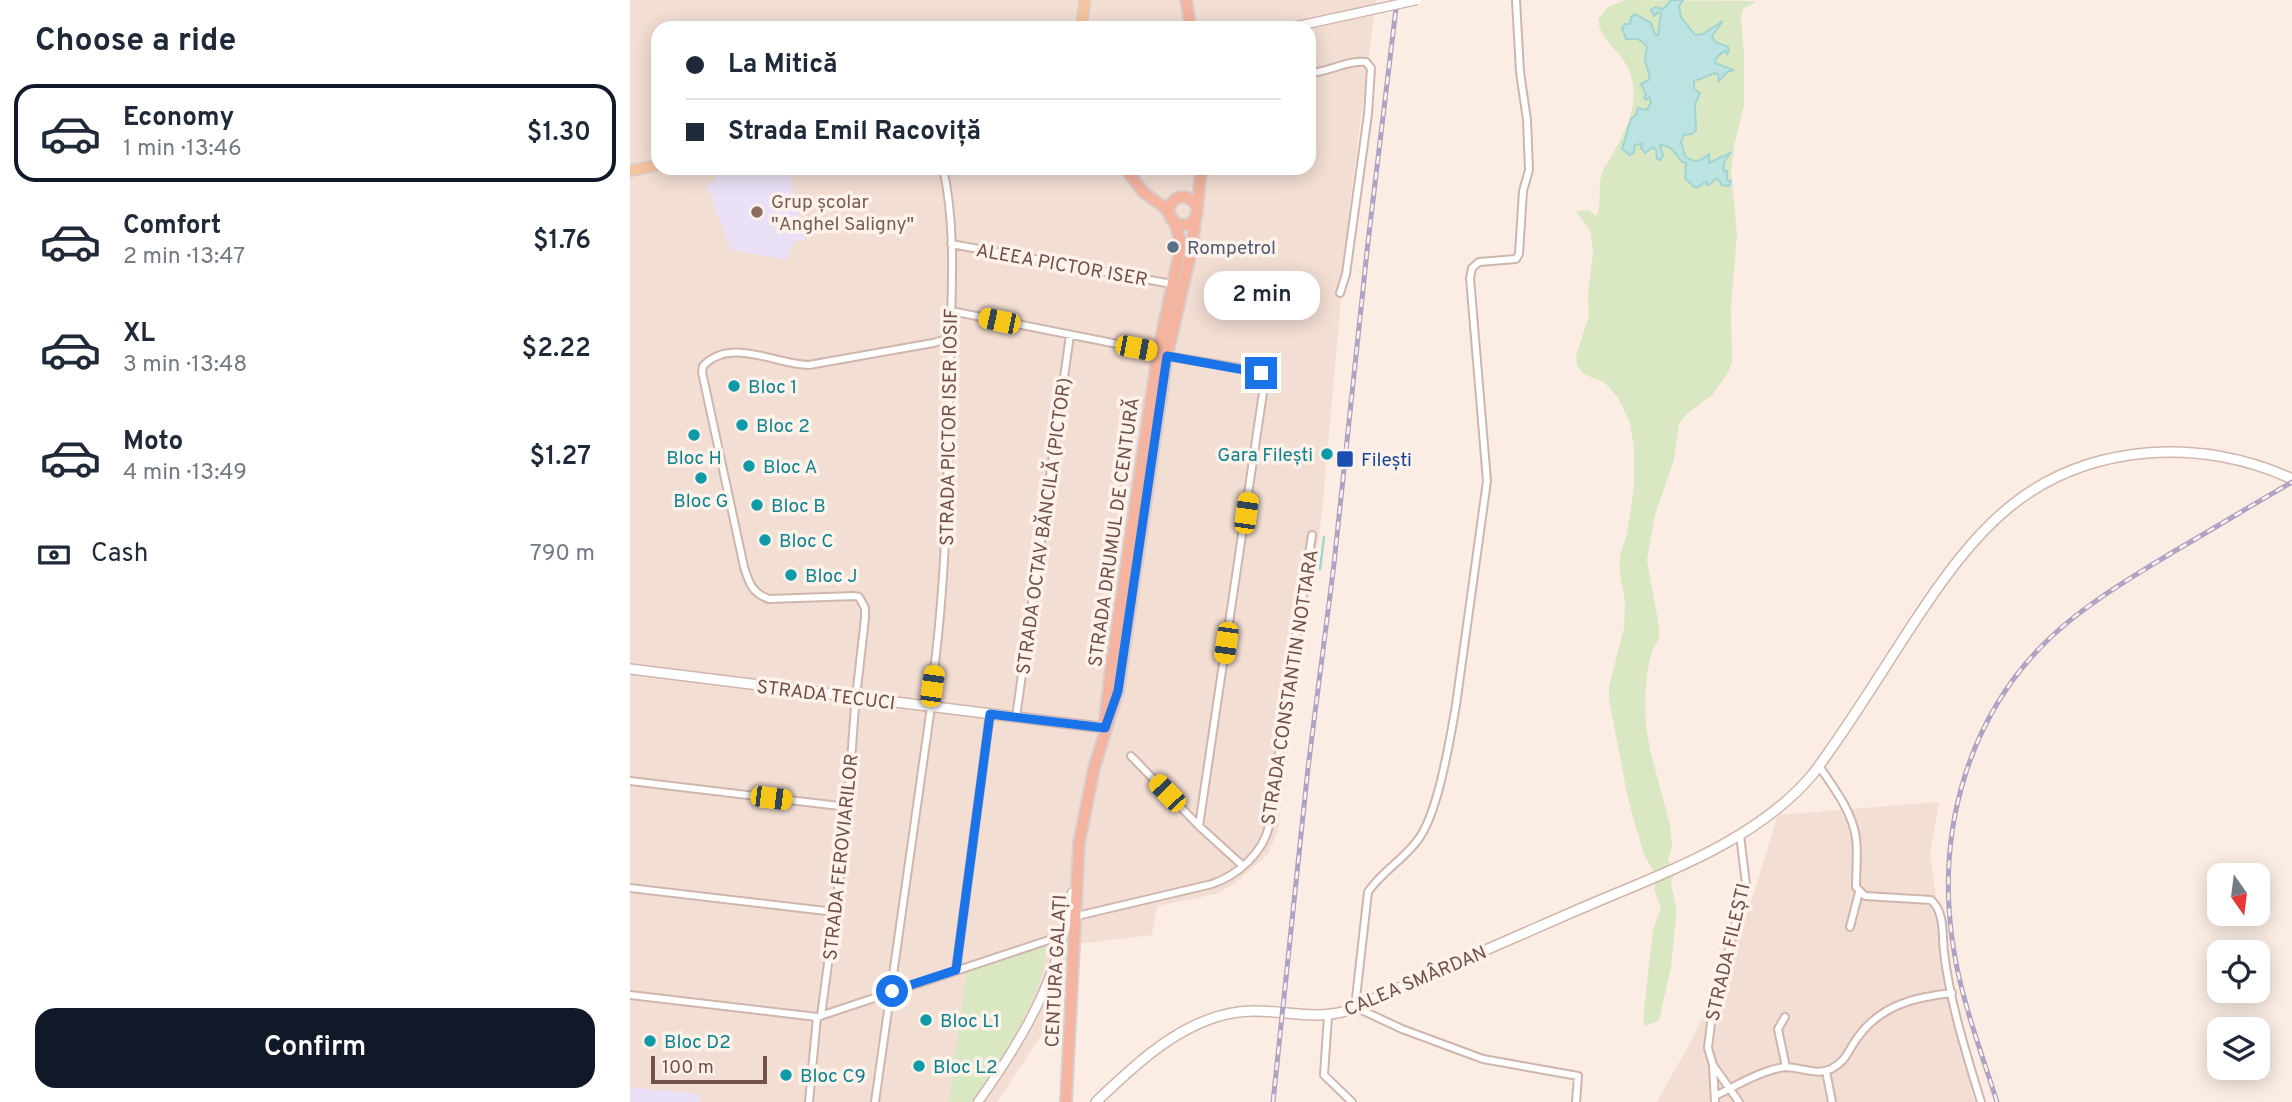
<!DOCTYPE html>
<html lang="en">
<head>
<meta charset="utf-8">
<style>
  :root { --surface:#fff; --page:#f2f2f3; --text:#1f2937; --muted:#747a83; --line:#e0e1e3; --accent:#111827 }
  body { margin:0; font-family:Overpass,sans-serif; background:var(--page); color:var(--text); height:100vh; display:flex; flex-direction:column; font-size:26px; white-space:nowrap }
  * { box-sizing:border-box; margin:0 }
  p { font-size:23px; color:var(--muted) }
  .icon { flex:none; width:38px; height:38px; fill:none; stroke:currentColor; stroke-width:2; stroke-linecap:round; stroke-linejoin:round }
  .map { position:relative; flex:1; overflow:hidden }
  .drawer { display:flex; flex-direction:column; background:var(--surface); width:630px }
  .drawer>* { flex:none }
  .top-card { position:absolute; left:21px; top:21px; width:665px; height:154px; border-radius:21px; box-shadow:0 4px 18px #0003; display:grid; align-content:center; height:154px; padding:0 35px; background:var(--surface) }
  .needle { width:46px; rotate:166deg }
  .buttons { position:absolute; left:1577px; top:863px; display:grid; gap:14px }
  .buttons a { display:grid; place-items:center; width:63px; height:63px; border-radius:14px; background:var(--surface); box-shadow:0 4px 18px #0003; font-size:35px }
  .scale { position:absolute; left:21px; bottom:18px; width:116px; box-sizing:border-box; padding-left:7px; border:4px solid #71514b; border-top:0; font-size:19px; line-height:24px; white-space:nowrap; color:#71514b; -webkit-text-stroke:5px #fef2ea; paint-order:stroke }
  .end { position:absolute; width:32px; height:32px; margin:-16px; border:9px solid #1a73e8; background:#fff; box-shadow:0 0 0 4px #fff }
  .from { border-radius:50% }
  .bubble { position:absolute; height:49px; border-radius:21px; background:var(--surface); box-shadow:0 4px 18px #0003; font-size:23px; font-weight:600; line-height:49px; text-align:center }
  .car { position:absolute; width:21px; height:42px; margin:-21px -10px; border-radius:9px; box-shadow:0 0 5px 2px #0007; background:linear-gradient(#f5c518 24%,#345 0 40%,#f5c518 0 76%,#345 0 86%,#f5c518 0) }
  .top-card b { display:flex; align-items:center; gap:24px; height:66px; font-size:26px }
  .top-card b+b { border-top:2px solid var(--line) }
  .top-card i { width:18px; height:18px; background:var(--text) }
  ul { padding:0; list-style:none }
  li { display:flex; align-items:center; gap:21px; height:98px; margin:0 14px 10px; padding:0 21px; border:4px solid transparent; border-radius:21px }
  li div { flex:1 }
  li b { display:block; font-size:26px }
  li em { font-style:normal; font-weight:600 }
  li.on { border-color:var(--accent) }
  li>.icon { width:63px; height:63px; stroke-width:1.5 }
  h2 { padding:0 35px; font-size:32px; line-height:84px }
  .pay { display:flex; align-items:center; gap:18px; height:77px; padding:0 35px; font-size:26px }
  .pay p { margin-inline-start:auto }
  .button { display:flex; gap:14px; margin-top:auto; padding:14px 35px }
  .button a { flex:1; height:80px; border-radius:21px; background:var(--accent); color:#fff; font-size:28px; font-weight:600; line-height:80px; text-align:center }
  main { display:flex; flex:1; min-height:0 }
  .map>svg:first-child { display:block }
  .residential { fill:#f2ded3; fill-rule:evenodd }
  .education { fill:#ebe1f7 }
  .green { fill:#d9e7c3 }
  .water { fill:#bae3e1; stroke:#a1d4d2; stroke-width:2 }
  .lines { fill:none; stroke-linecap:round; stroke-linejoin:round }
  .stream { stroke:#a1d4d2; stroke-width:2.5 }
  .minor-casing { stroke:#ceb6ae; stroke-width:10 }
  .tertiary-casing { stroke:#ceb6ae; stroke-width:11 }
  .secondary-casing { stroke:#d0b5ac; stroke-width:12 }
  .primary-casing { stroke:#d7cecd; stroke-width:13 }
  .trunk-casing { stroke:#d7cecd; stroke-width:14 }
  .minor { stroke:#fff; stroke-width:6 }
  .tertiary { stroke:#fff; stroke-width:8 }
  .secondary { stroke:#fff; stroke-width:9 }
  .primary { stroke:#f6c5a0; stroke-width:10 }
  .trunk { stroke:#f4b49f; stroke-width:10 }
  .rail-casing { stroke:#aea3c3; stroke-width:5 }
  .rail { stroke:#fef2ea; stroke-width:2.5; stroke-dasharray:8; stroke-linecap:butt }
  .tertiary-bridge-casing { stroke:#ceb6ae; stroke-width:11; stroke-linecap:butt }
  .tertiary-bridge { stroke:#fff; stroke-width:8 }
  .route { stroke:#1a73e8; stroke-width:9 }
  .education-dot { fill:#8d6e63; stroke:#fef2ea; stroke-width:2.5 }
  .service-dot { fill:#5c6f8a; stroke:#fef2ea; stroke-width:2.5 }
  .culture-dot { fill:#0f9aa8; stroke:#fef2ea; stroke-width:2.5 }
  .transit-dot { fill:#1a4fb4; stroke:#fef2ea; stroke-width:2.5 }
  .labels { text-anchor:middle; stroke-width:7; stroke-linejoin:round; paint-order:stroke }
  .education-label { font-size:19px; fill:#785e54; stroke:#fef2ea; text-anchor:start }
  .service-label { font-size:19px; fill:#4e5e75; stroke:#fef2ea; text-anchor:start }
  .street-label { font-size:19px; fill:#71514b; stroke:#fef2ea }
  .culture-label { font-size:19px; fill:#0d838f; stroke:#fef2ea; text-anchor:start }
  .transit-label { font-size:19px; fill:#164399; stroke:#fef2ea; text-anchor:start }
</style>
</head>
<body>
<main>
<section class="drawer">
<h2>Choose a ride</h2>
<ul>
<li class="on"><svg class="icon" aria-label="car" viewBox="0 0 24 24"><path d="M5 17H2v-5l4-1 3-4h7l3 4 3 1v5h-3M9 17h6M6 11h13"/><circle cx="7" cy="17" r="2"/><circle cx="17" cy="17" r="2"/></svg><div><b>Economy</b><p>1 min · 13:46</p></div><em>$1.30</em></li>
<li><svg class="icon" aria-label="car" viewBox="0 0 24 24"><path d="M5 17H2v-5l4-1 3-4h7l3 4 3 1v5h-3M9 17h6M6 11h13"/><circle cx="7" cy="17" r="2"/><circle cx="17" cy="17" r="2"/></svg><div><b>Comfort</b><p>2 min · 13:47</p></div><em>$1.76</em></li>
<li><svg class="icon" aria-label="car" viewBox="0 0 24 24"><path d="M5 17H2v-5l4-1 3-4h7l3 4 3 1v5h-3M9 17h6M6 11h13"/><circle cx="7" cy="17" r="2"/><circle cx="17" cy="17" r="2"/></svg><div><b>XL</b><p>3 min · 13:48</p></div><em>$2.22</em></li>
<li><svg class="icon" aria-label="car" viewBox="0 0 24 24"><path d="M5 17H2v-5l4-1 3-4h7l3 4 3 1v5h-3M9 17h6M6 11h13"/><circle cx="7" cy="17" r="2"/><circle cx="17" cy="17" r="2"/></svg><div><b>Moto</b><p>4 min · 13:49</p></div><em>$1.27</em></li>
</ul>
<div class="pay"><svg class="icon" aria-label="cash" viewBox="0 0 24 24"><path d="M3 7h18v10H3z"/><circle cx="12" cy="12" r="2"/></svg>Cash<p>790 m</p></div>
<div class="button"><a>Confirm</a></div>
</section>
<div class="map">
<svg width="1662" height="1102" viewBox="0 0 1662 1102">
  <rect width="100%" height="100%" fill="#fbede4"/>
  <path class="residential" d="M 0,0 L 746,0 L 719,211 L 691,522 L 663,706 L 648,831 L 637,855 L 605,883 L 586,894 L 527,906 L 522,935 L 447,944 L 422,1019 L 367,1102 L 0,1102 ZM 28,28 L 679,28 L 679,168 L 28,168 Z
    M 1309,802 L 1300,853 L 1317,981 L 1340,1085 L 1345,1102 L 1027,1102 L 1065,1034 L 1121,902 L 1148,815 Z"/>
  <path class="education" d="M 121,168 L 158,168 L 175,240 L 164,242 L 157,260 L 101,250 L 76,184 L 85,181 L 85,176 Z
    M 0,1087 L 70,1094 L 70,1102 L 0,1102 Z"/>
  <path class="green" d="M 995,0 L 1125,1 L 1123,4 L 1113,9 L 1111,17 L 1114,55 L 1114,105 L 1104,146 L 1101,171 L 1107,234 L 1101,306 L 1102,363 L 1096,376 L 1082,395 L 1057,414 L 1049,424 L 1044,460 L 1025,515 L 1017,560 L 1029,626 L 1029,639 L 1022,651 L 1017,673 L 1015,697 L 1016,726 L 1021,754 L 1040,824 L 1042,846 L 1038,859 L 1044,871 L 1041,885 L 1046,906 L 1046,918 L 1041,967 L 1029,1021 L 1015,1026 L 1013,1019 L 1023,930 L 1031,908 L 1024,889 L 1027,877 L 1014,855 L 998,799 L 979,699 L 979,686 L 994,628 L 995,602 L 989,567 L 991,552 L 997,534 L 1004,487 L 1004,449 L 1000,423 L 989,399 L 975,383 L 954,374 L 947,366 L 946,356 L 959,316 L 958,296 L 963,251 L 960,230 L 946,211 L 959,210 L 966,216 C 973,202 967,187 972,173 C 974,167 979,161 982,155 C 998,127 1012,100 998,68 C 990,50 970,41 968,19 L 978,7 Z
    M 416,947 C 417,991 367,1065 343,1102 L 319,1102 L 337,970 Z"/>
  <path class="water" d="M 1041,0 L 1053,0 L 1049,6 L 1051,17 L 1065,35 L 1073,34 L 1093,21 L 1082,36 L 1085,42 L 1098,47 L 1099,51 L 1097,54 L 1096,51 C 1091,52 1085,58 1085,63 L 1103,70 L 1097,72 L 1089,81 L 1088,74 L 1085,73 L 1064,81 L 1064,89 L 1070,93 L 1065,104 L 1066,130 L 1062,134 L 1054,135 L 1051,142 L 1055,156 C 1064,164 1071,161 1079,154 L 1079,163 L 1100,153 C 1096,159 1092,164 1094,172 L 1097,171 L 1097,180 L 1101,181 L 1099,186 L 1092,185 L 1087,178 L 1079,185 L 1077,185 L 1077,181 L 1068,187 L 1064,187 L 1055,178 L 1056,163 L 1051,161 C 1045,153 1041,145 1030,145 L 1033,156 L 1030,160 L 1027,159 L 1026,150 L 1023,147 L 1015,153 L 1011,148 L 1012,144 L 1005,145 L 1004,152 L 1000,155 L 992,149 L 1001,119 L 1006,115 L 1008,108 L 1017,110 L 1021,102 L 1019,97 L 1016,100 L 1014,97 L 1016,94 L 1011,84 L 1019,80 C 1021,72 1016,68 1015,60 C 1015,54 1018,51 1016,45 L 1008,39 L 996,39 L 992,28 L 995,24 L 1000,24 L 1001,17 L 1005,14 L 1021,23 L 1025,35 L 1028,35 L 1031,13 L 1029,12 L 1024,16 L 1021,10 L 1026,7 L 1033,9 Z"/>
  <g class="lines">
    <path class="stream" d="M 690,569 L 694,537"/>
    <defs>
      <path id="minor" d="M 886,0 L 890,72 L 897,120 L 899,170 L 893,191 L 889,254 L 886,259 L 849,262 L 842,268 L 840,278 L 857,481 L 826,705 C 820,739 808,815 787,841 C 773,860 751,872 738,892 L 725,1007 L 772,1029 L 853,1059 L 948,1076 L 946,1102
        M 679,73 C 699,72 717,60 736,62 L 741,68 L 738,114 L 716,274 L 710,293
        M 321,244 L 542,284
        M 321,311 L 528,352
        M 537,356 L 628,371 L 634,374 L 635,379 L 569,826
        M 302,686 C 317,578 318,469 320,360 C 321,297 327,230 313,168
        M 386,717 L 440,335
        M 501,756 L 569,826 L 613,866
        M 1189,766 C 1204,788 1222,811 1226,838 C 1228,854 1226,871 1226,887 L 1235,896 L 1301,900 C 1315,912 1312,935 1314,952 C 1320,1003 1336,1053 1351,1102
        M 0,781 L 218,807
        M 0,888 L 205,912
        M 447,916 L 582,884 C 608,875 633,853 639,826 L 661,669 L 682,535
        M 1220,927 L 1229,892
        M 326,970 L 360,714
        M 0,995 L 187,1017 L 434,935
        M 191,1016 L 216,829 L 225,706 L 235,618 L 235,608 L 229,597 L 224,596 L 139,599 C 122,593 119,583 114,567 L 72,372 L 73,366 C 101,336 146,365 179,365 L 303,343 L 320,338
        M 698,1016 L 694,1075 L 722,1102
        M 1155,1017 L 1148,1029 L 1156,1067
        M 1083,1067 L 1085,1102
        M 1196,1071 L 1202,1102
        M 1085,1096 C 1105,1086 1127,1073 1149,1068 C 1166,1064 1184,1077 1201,1069 C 1217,1061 1218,1050 1228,1037 C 1251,1005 1285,997 1322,993
        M 179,1102 L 187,1017
        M 245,1102 L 301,707
        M 1109,1102 L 1083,1065 L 1078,1048 L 1082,1014 L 1116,884 L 1110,835"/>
      <path id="tertiary" d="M 658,28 L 677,24
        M 348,1102 C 395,1036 430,975 442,893"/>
      <path id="secondary" d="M 0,669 L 475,728
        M 466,1102 C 509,1061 562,1010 625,1011 C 657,1011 685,1020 716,1011 C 792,978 869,944 945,911 C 1027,875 1124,844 1183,774 C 1219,726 1250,674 1283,624 C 1344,531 1400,463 1517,453 C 1566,449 1618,458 1662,479"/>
      <path id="primary" d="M 451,28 L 455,0
        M 0,171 L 28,165"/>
      <path id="trunk" d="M 556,0 L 561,28
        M 495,168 L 513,192 L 534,207 L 540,214
        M539 211a14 14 0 1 1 28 0a14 14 0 1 1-28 0Z
        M 567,210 L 571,168
        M 475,720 L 481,668 L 528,352 L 550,250 L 550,239 L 543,219
        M 436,1102 L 449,843 L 464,768 L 488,691 L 537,356 L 561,252 L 566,215"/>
    </defs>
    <use href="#minor" class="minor-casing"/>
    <use href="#tertiary" class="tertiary-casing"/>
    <use href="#secondary" class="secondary-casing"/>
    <use href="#primary" class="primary-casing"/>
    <use href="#trunk" class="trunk-casing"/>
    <use href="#minor" class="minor"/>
    <use href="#tertiary" class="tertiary"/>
    <use href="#secondary" class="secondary"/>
    <use href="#primary" class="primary"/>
    <use href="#trunk" class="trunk"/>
    <defs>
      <path id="rail" d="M 643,1102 L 678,768 L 704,564 L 738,242 L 767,0
        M 1367,1102 C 1350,1048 1329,994 1322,938 C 1307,828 1339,714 1421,637 C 1457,603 1501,578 1543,552 C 1583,529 1622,505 1662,482"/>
    </defs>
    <use href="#rail" class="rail-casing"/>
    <use href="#rail" class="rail"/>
    <defs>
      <path id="tertiary-bridge" d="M 677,24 L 787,0"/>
    </defs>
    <use href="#tertiary-bridge" class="tertiary-bridge-casing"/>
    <use href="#tertiary-bridge" class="tertiary-bridge"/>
  </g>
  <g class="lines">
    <path class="route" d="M 262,991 L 326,970 L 360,714 L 475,728 L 488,691 L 537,356 L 631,373"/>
  </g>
  <circle class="education-dot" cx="127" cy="212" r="7"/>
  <circle class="service-dot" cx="543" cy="247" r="7"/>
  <g class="culture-dot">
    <circle cx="104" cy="386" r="7"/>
    <circle cx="112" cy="425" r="7"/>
    <circle cx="64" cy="435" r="7"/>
    <circle cx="697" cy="454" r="7"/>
    <circle cx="119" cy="466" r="7"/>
    <circle cx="71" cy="478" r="7"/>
    <circle cx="127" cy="505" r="7"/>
    <circle cx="135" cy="540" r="7"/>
    <circle cx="161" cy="575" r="7"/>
    <circle cx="296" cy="1020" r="7"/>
    <circle cx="20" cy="1041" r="7"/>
    <circle cx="289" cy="1066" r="7"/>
    <circle cx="156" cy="1075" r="7"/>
  </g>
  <rect class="transit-dot" x="706" y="450" width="18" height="18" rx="3.5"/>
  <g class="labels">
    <g class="education-label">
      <text x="141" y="208">Grup școlar<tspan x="141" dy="22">"Anghel Saligny"</tspan></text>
    </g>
    <g class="service-label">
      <text x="557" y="254">Rompetrol</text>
    </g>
    <g class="street-label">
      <text transform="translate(432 264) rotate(10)" y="7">ALEEA PICTOR ISER</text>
      <text transform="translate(318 427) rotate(-89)" y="7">STRADA PICTOR ISER IOSIF</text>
      <text transform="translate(413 526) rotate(-82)" y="7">STRADA OCTAV BĂNCILĂ (PICTOR)</text>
      <text transform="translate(483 532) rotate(-82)" y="7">STRADA DRUMUL DE CENTURĂ</text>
      <text transform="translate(659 687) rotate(-81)" y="7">STRADA CONSTANTIN NOTTARA</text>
      <text transform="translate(196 694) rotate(7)" y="7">STRADA TECUCI</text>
      <text transform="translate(210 857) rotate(-84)" y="7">STRADA FEROVIARILOR</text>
      <text transform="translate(1097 952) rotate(-77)" y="7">STRADA FILEȘTI</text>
      <text transform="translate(425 971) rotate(-87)" y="7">CENTURA GALAȚI</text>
      <text transform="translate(785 980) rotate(-23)" y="7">CALEA SMÂRDAN</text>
    </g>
    <g class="culture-label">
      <text x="118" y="393">Bloc 1</text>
      <text x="126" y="432">Bloc 2</text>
      <text x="683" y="461" text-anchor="end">Gara Filești</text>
      <text x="64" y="464" text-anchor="middle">Bloc H</text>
      <text x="133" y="473">Bloc A</text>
      <text x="71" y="507" text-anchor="middle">Bloc G</text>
      <text x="141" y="512">Bloc B</text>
      <text x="149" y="547">Bloc C</text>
      <text x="175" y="582">Bloc J</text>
      <text x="310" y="1027">Bloc L1</text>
      <text x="34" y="1048">Bloc D2</text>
      <text x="303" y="1073">Bloc L2</text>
      <text x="170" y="1082">Bloc C9</text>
    </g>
    <g class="transit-label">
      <text x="731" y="466">Filești</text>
    </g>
  </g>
</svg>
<div class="buttons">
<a><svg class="needle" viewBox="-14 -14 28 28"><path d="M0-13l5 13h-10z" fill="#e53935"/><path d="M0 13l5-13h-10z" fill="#747a83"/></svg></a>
<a><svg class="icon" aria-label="locate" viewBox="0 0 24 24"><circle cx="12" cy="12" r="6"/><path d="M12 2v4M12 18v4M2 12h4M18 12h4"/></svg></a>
<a><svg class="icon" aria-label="layers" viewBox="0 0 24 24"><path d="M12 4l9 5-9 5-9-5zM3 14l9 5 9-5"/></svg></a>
</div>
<div class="scale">100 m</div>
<i class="end from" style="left:262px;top:991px"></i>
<i class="end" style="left:631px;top:373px"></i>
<div class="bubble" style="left:574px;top:271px;width:116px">2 min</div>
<i class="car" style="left:369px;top:321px;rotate:282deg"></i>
<i class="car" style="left:506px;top:348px;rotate:101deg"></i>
<i class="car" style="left:616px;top:513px;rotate:8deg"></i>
<i class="car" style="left:596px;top:643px;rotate:188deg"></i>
<i class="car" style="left:302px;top:686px;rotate:8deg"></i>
<i class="car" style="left:537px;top:793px;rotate:316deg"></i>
<i class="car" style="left:141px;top:798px;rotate:97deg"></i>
<div class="top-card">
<b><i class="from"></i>La Mitică</b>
<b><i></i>Strada Emil Racoviță</b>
</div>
</div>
</main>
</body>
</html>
